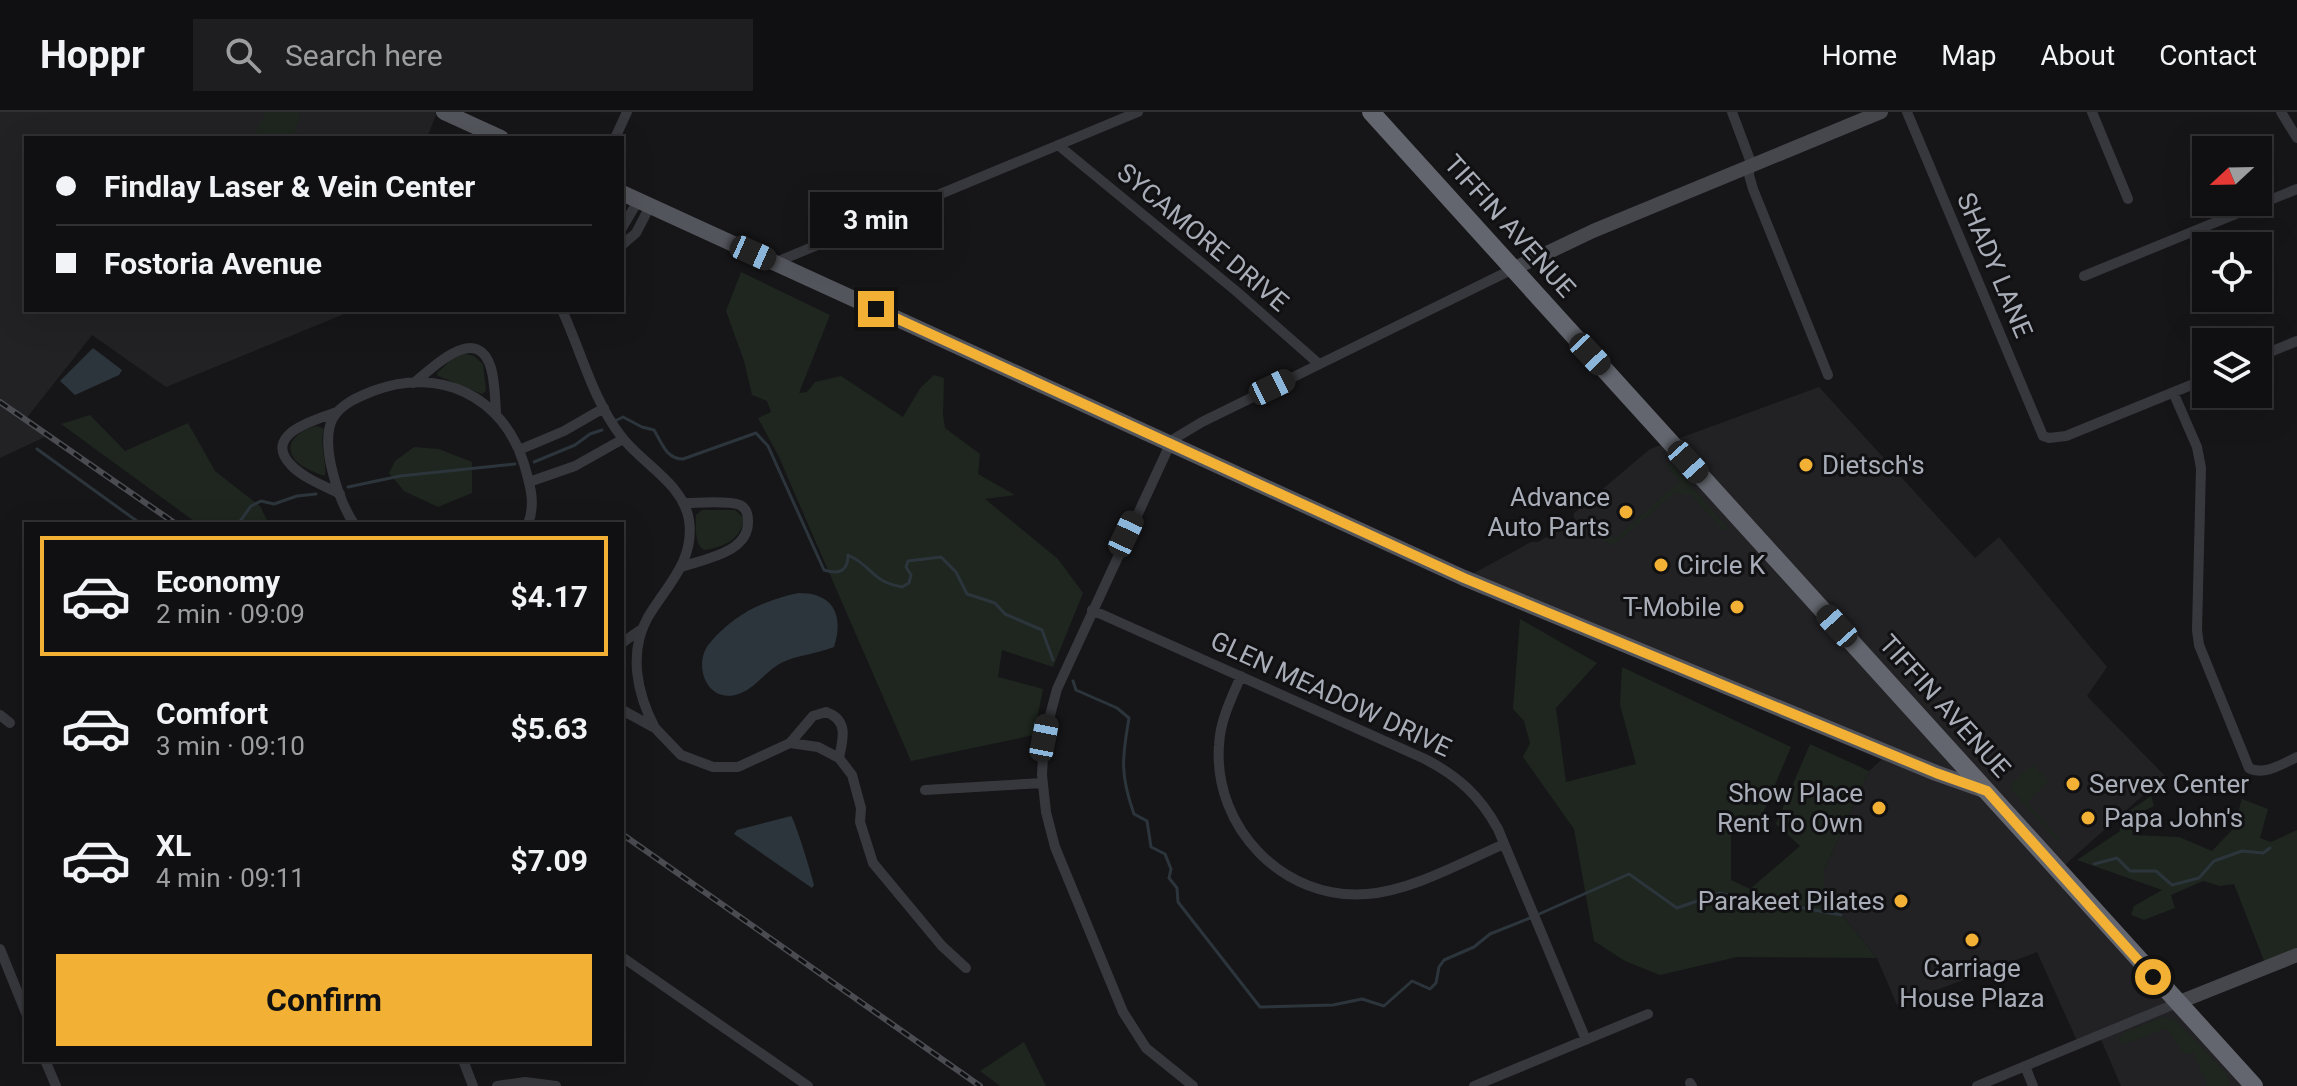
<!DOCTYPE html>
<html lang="en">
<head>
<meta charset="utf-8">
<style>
  :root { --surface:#101012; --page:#1e1e20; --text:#f1f3f6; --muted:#9c9d9f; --line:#303032; --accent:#f2b134 }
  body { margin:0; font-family:Roboto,sans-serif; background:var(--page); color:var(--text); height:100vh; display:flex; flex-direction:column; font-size:30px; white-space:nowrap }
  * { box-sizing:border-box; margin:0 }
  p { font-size:26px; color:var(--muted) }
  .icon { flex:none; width:44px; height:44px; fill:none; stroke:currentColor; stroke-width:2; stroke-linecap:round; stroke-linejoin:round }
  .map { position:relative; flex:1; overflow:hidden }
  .details { position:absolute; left:24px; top:410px; width:600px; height:540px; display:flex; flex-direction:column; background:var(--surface); border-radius:0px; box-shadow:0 8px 32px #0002,0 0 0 2px var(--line) }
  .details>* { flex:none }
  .top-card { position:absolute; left:24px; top:24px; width:600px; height:176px; border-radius:0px; box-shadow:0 8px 32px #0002,0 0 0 2px var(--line); display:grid; align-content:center; height:176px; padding:0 32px; background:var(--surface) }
  .needle { width:52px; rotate:248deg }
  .fabs { position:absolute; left:2192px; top:24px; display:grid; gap:16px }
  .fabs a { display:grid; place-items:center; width:80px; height:80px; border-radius:0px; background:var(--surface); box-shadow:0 8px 32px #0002,0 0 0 2px var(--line); font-size:40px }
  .end { position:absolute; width:36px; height:36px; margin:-18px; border:10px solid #f2b134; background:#111; box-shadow:0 0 0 4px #111 }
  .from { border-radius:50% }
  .bubble { position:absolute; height:56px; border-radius:0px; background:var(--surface); box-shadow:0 8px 32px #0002,0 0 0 2px var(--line); font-size:26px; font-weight:700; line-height:56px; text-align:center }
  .car { position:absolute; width:24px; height:48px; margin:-24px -12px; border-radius:10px; box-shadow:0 0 6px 2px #0007; background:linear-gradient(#222 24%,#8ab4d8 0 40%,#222 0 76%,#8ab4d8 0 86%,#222 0) }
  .top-card b { display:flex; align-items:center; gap:28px; height:76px; font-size:30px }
  .top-card b+b { border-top:2px solid var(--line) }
  .top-card i { width:20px; height:20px; background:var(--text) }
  ul { padding:14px 0 0; list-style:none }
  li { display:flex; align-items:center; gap:24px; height:120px; margin:0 16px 12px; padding:0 16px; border:4px solid transparent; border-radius:0px }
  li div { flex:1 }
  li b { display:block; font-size:30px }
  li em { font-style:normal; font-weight:700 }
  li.selected { border-color:var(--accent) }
  li>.icon { width:72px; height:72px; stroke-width:1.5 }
  .button { display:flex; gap:16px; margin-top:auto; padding:16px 32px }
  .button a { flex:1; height:92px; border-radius:0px; background:var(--accent); color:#111; font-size:32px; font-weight:700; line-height:92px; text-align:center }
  header { display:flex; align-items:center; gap:48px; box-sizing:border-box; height:112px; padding:0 40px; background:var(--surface); border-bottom:2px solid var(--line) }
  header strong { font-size:38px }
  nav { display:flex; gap:44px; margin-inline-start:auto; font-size:28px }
  .search { width:560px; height:72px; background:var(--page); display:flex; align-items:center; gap:20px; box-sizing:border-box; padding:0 28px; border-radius:0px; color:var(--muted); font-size:30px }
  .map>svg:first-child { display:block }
  .built { fill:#222225 }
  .green { fill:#1e261f }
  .water { fill:#2c353c }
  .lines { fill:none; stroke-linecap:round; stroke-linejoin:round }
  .stream { stroke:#2c353c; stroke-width:3 }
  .street { stroke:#37383d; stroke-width:10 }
  .secondary { stroke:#45474d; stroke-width:14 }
  .primary { stroke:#53555c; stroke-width:16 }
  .highway { stroke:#63666e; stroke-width:18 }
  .rail-casing { stroke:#4a4c52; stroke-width:6 }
  .rail { stroke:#111113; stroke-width:3; stroke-dasharray:9; stroke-linecap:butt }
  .route { stroke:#f2b134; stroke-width:10 }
  .poi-dot { fill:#f2b134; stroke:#111113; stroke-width:3 }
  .labels { text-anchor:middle; stroke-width:6; stroke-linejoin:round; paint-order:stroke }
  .street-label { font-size:26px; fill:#a8adb8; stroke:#111113 }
  .poi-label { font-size:26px; fill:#a8adb8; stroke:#111113; text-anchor:start }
</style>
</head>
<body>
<header>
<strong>Hoppr</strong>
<div class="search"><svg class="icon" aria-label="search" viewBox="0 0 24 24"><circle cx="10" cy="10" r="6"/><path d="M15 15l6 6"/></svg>Search here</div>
<nav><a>Home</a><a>Map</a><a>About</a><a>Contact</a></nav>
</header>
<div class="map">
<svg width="2297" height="974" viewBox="0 0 2297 974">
  <rect width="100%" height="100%" fill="#161618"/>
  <path class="built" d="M 0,0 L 437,0 L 427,26 L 26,26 L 26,198 L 354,198 L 166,275 L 92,223 L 25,308 L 47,324 L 0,346 Z
    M 1819,275 L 1975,446 L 1999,425 L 2107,555 L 2087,584 L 2165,664 L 2058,759 L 2254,974 L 2121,974 L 2099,923 L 2078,931 L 2037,840 L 1897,893 L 1877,846 L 1824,781 L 1824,758 L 1869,659 L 1888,642 L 1465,466 L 1531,430 L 1538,430 L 1575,408 L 1573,402 L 1650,337 Z"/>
  <path class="green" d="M 266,0 L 298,0 L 300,7 L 292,26 L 263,26 L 255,21 Z
    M 741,160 L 830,203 L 799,281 L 807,280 L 815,270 L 841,264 L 903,305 L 921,275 L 934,263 L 944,266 L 943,302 L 945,316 L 980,342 L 978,362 L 1015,383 L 985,387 L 1058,447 L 1083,481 L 1053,555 L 1002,538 L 998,565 L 1043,577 L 1034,623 L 911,649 L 778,343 L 758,306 L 771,300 L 767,289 L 752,283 L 744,249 L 726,199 Z
    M 463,241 L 474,244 L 483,252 L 486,279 L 482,282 L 438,264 L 437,261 L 454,245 Z
    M 90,303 L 125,339 L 188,311 L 215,359 L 260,394 L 269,412 L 198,412 L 61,312 Z
    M 317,314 L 324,317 C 319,334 327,348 325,364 C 316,361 303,356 296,349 C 280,331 302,317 317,314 Z
    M 414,335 L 439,337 L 472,350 L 472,381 L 438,395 L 404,379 L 389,361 L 395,349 Z
    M 1671,352 L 1729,417 L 1724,419 L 1692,383 L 1683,383 L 1676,380 L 1612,434 L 1592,420 L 1601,412 L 1615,427 L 1680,369 L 1665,353 Z
    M 702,398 L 735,398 L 744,406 C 741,428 724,435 704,438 C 694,432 696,415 696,403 Z
    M 1520,507 L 1597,551 L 1556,596 L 1566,670 L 1636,652 L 1620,593 L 1622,555 L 1791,635 L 1760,708 L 1731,714 L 1731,768 L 1750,777 L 1800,734 L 1776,712 L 1810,632 L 1869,659 L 1824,758 L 1824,781 L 1877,846 L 1737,845 L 1660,863 L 1625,849 L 1594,829 L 1574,717 L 1523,645 L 1530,631 L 1524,609 L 1513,597 Z
    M 2035,654 L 2048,670 L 2027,690 L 2058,726 L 2058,730 L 2009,675 L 2029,655 Z
    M 2151,684 L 2154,694 L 2129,706 L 2133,723 L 2179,725 L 2212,739 L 2233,717 L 2242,687 L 2268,697 L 2260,726 L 2271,730 L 2297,718 L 2297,843 L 2266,854 L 2234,772 L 2220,774 L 2203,769 L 2171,783 L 2175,796 L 2144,808 L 2131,803 L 2134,794 L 2162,778 L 2077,748 L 2120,719 L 2120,705 Z
    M 2165,904 L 2170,909 L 2174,907 L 2226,961 L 2230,974 L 2207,974 L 2193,940 L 2184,943 L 2167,916 L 2128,931 L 2122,932 L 2119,926 L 2123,921 Z
    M 1024,930 L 1046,974 L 1000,974 L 980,959 Z"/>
  <path class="water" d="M 93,236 L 122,258 L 119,263 L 75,283 L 60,269 Z
    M 799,481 C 834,481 844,504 834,535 C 817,542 797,543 781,551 C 764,560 754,579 735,583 C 706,590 693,552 709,532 C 733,503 763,488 799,481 Z
    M 791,704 C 795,708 812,764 814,773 L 812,776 L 734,722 L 737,718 Z"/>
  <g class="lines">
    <path class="stream" d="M 617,308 L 623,305 L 642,315 L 654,318 C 662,331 666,347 683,347 L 756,321 L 768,334 L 824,458 C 839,463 848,459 848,443 C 874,455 870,469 902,475 L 909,471 L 911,463 L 906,455 L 908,449 L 941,445 L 956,460 L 967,482 L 995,491 L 1005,502 L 1042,518 L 1053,548
      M 37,337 L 141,412
      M 534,350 L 575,333 L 590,322 L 602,318
      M 348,375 L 400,364 L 515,352
      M 238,412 L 251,394 L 261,389 L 274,392 L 297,384 L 316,382
      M 1073,569 L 1076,578 L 1117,596 L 1129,606 C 1122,646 1120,663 1134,702 L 1147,709 L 1151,735 L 1165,742 L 1171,757 L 1169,766 L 1177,776 L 1178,790 L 1260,895 L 1333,893 L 1362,887 L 1384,894 L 1412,869 L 1430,877 L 1436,871 L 1439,855 L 1444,848 L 1474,835 L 1490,822 L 1530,806
      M 2094,752 L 2117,746 L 2130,759 L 2156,759 L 2172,773 L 2199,766 L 2214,749 L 2242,739 L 2263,741 L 2270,736
      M 1537,803 L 1629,762 L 1677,796 L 1720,781 L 1763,793 L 1798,795 L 1841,803"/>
    <path class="street" d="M 1732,0 L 1750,48 L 1749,63 L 1753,77 L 1828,263
      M 1907,0 L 2043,324 L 2049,326 L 2066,324 L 2206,267
      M 2092,0 L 2128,87
      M 2281,0 L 2297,26
      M 615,26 L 627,0
      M 1058,33 L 1236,179 L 1319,252
      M 622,116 L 638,89
      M 622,133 L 636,121 L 650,94
      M 774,151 L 1138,0
      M 2084,164 L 2297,77
      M 562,198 C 581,239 593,288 621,324 C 642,352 683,371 689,408 C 695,449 667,473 648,505 C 628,540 637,582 655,616
      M 2258,245 L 2297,229
      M 414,271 C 432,256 477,210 491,256 C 495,270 495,286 496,301
      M 2173,280 L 2197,335 L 2201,356 L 2197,518 L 2199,533 L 2249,656 C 2264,664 2282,652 2297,645
      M 337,300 C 317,307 261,322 291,353 C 303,366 325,374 340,382
      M 519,338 L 564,319 L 604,296
      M 529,370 L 575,354 L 623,327
      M 354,412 C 339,389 319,332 333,306 C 341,292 358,285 373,279 C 440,254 503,284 524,352 C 530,373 536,391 528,412
      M 681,455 C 704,447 749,441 748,409 C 748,402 746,396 740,393 C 728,388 697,391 684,391
      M 1092,498 L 1425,647 C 1458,664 1480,684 1498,717 L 1586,928
      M 622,531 L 643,516
      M 1241,564 C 1231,587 1220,609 1219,633 C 1213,716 1284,789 1367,782 C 1411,779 1463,750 1504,732
      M 622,598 L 655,616 L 681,643 L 713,655 L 738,655 L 790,631 L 818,635 L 839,646 L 852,663 L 861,696 L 860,710 L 873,751 L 942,834 L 966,856
      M 0,603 L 10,611
      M 790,631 L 813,604 L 826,600 C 849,608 843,627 839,646
      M 925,678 L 1043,671
      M 0,837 L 26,901
      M 622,845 L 808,974
      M 45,948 L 56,974
      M 463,948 L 473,974
      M 2025,954 L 2033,974
      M 1690,971 L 1692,974
      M 497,974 L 525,970 L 556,974
      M 1193,974 L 1146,936 L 1123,900 L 1055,735 L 1046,700 L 1042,663 L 1044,626 L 1057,577 L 1172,328 L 1202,310 L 1513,157
      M 1474,974 L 1648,902
      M 1977,974 L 2177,891"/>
    <path class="secondary" d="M 1513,157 L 1593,119 L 1881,0
      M 2177,891 L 2297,843"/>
    <path class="primary" d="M 444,0 L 501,26
      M 622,81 L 1464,466 L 1936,661 L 1987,679"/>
    <path class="highway" d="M 1371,0 L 2254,974"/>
    <defs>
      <path id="rail" d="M 0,290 L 176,412
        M 622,722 L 980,974"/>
    </defs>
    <use href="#rail" class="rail-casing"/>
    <use href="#rail" class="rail"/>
  </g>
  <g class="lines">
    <path class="route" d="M 876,197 L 1464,466 L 1936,661 L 1987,679 L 2153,865"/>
  </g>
  <g class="poi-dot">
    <circle cx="1806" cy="353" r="8"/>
    <circle cx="1626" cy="400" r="8"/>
    <circle cx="1661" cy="453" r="8"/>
    <circle cx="1737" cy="495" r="8"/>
    <circle cx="2073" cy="672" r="8"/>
    <circle cx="1879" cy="696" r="8"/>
    <circle cx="2088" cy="706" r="8"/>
    <circle cx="1901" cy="789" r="8"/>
    <circle cx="1972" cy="828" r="8"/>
  </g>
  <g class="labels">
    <g class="street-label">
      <text transform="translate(1510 114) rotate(48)" y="9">TIFFIN AVENUE</text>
      <text transform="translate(1203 125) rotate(40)" y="9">SYCAMORE DRIVE</text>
      <text transform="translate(1995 153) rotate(67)" y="9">SHADY LANE</text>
      <text transform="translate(1331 582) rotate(25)" y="9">GLEN MEADOW DRIVE</text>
      <text transform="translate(1945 594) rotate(48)" y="9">TIFFIN AVENUE</text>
    </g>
    <g class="poi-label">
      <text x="1822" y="362">Dietsch's</text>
      <text x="1610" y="394" text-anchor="end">Advance<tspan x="1610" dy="30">Auto Parts</tspan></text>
      <text x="1677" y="462">Circle K</text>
      <text x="1721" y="504" text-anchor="end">T-Mobile</text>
      <text x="2089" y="681">Servex Center</text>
      <text x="1863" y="690" text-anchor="end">Show Place<tspan x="1863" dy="30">Rent To Own</tspan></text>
      <text x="2104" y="715">Papa John's</text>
      <text x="1885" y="798" text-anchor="end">Parakeet Pilates</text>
      <text x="1972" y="865" text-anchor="middle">Carriage<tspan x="1972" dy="30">House Plaza</tspan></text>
    </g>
  </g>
</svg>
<div class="fabs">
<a><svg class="needle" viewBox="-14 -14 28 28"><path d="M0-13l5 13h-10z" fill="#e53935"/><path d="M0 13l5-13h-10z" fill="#9c9d9f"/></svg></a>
<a><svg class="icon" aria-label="locate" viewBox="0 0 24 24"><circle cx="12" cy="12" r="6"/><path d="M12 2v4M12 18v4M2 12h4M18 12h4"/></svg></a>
<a><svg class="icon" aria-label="layers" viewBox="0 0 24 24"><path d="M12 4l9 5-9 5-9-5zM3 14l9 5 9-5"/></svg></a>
</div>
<i class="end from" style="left:2153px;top:865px"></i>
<i class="end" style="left:876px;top:197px"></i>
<div class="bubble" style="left:810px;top:80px;width:132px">3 min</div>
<i class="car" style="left:753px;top:141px;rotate:114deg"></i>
<i class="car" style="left:1590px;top:242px;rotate:137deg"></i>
<i class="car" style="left:1272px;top:275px;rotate:64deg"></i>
<i class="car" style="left:1688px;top:350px;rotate:138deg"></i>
<i class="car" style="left:1126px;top:422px;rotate:25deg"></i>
<i class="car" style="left:1837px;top:514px;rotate:318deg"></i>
<i class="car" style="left:1044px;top:626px;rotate:11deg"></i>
<div class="top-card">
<b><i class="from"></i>Findlay Laser &amp; Vein Center</b>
<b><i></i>Fostoria Avenue</b>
</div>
<section class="details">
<ul>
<li class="selected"><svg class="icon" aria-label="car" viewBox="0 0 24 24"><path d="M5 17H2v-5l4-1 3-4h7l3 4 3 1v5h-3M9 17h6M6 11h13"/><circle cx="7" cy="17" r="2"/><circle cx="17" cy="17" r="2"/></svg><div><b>Economy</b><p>2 min · 09:09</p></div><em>$4.17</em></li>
<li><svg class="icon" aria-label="car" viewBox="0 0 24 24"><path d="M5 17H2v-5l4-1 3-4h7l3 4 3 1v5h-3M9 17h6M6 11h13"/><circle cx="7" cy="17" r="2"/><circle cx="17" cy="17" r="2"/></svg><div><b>Comfort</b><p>3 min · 09:10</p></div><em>$5.63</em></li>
<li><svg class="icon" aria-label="car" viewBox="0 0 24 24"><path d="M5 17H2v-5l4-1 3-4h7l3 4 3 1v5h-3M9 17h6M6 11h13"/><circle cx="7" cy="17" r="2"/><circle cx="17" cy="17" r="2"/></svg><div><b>XL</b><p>4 min · 09:11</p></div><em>$7.09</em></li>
</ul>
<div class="button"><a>Confirm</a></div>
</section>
</div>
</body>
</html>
